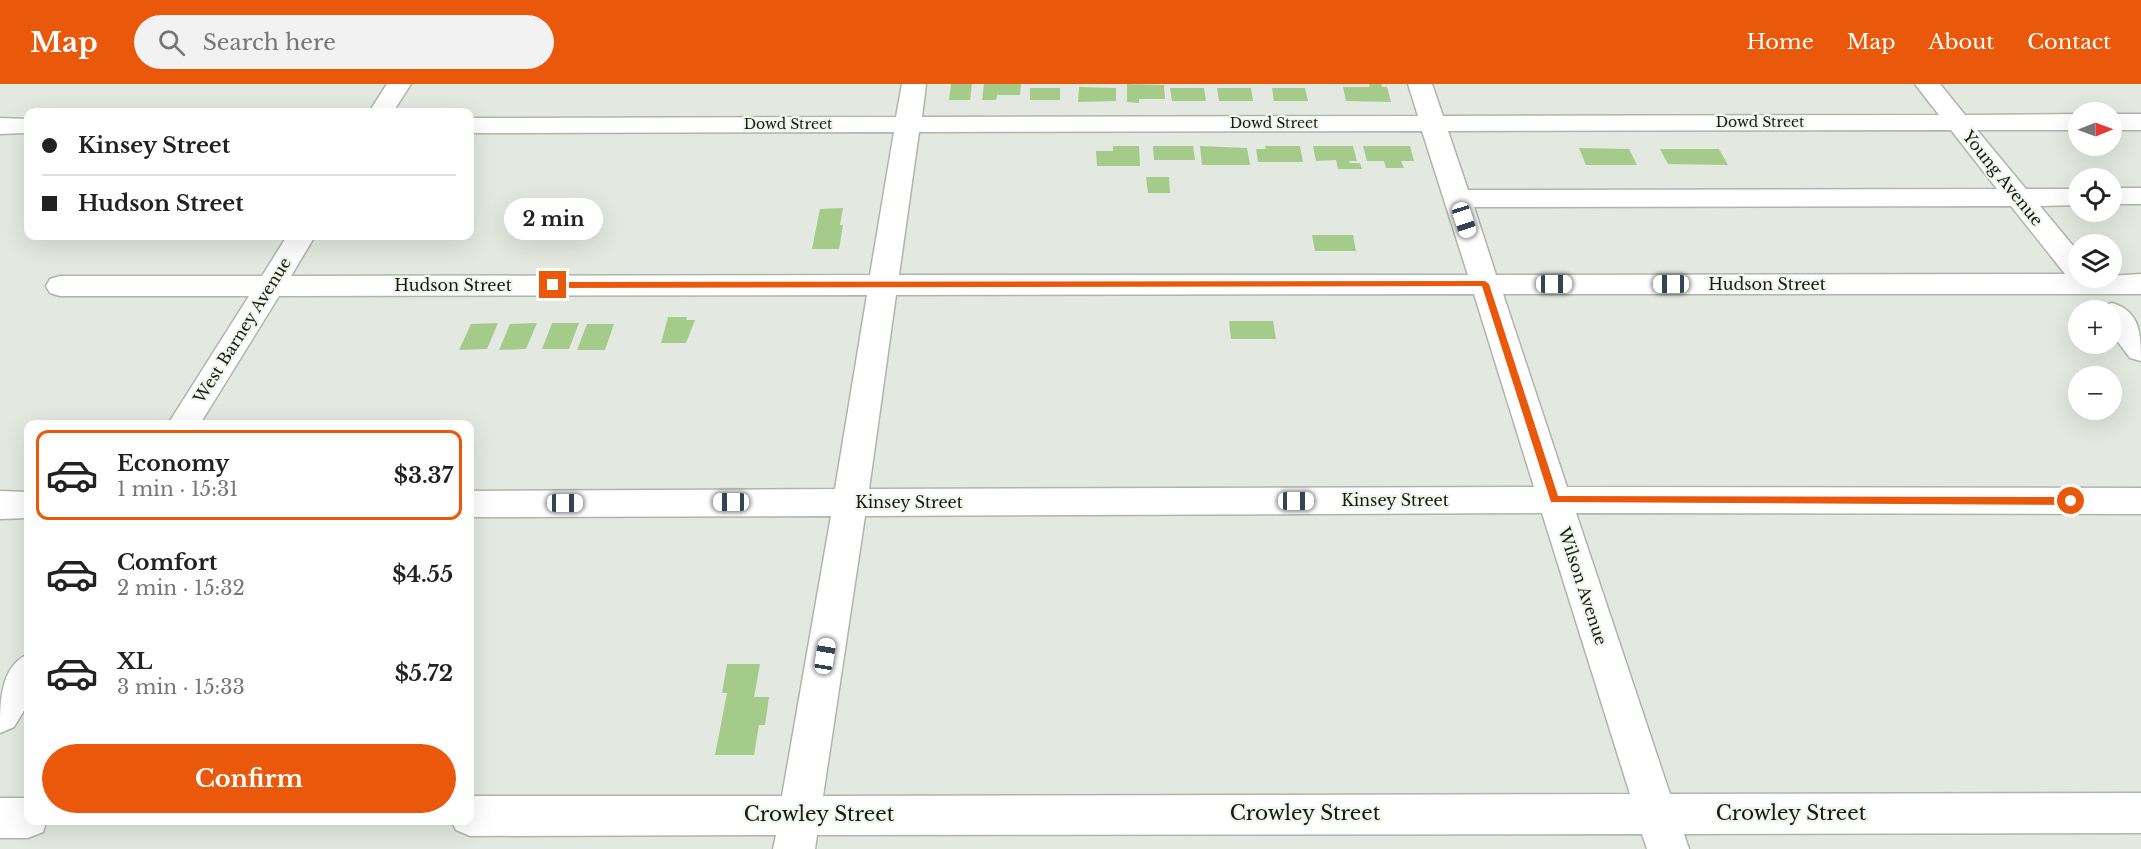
<!DOCTYPE html>
<html lang="en">
<head>
<meta charset="utf-8">
<style>
  :root { --surface:#fff; --page:#f2f2f2; --text:#222; --muted:#767676; --line:#e0e0e0; --accent:#ea580c }
  body { margin:0; font-family:"Libre Baskerville",serif; background:var(--page); color:var(--text); height:100vh; display:flex; flex-direction:column; font-size:22px; white-space:nowrap }
  * { box-sizing:border-box; margin:0 }
  p { font-size:20px; color:var(--muted) }
  .icon { flex:none; width:33px; height:33px; fill:none; stroke:currentColor; stroke-width:2; stroke-linecap:round; stroke-linejoin:round }
  .map { position:relative; flex:1; overflow:hidden }
  .side { position:absolute; left:24px; top:336px; width:450px; height:405px; display:flex; flex-direction:column; background:var(--surface); border-radius:12px; box-shadow:0 6px 24px #0002 }
  .side>* { flex:none }
  .guide { position:absolute; left:24px; top:24px; width:450px; height:132px; border-radius:12px; box-shadow:0 6px 24px #0002; display:grid; align-content:center; height:132px; padding:0 18px; background:var(--surface) }
  .needle { width:39px; rotate:89deg }
  .buttons { position:absolute; left:2068px; top:18px; display:grid; gap:12px }
  .buttons a { display:grid; place-items:center; width:54px; height:54px; border-radius:50%; background:var(--surface); box-shadow:0 6px 24px #0002; font-size:30px }
  .end { position:absolute; width:27px; height:27px; margin:-14px; border:8px solid #ea580c; background:#fff; box-shadow:0 0 0 3px #fff }
  .from { border-radius:50% }
  .bubble { position:absolute; height:42px; border-radius:21px; background:var(--surface); box-shadow:0 6px 24px #0002; font-size:20px; font-weight:700; line-height:42px; text-align:center }
  .car { position:absolute; width:18px; height:36px; margin:-18px -9px; border-radius:8px; box-shadow:0 0 4px 2px #0007; background:linear-gradient(#fff 24%,#345 0 40%,#fff 0 76%,#345 0 86%,#fff 0) }
  .guide b { display:flex; align-items:center; gap:21px; height:57px; font-size:22px }
  .guide b+b { border-top:2px solid var(--line) }
  .guide i { width:15px; height:15px; background:var(--text) }
  ul { padding:10px 0 0; list-style:none }
  li { display:flex; align-items:center; gap:18px; height:90px; margin:0 12px 9px; padding:0 6px; border:3px solid transparent; border-radius:12px }
  li div { flex:1 }
  li b { display:block; font-size:22px }
  li em { font-style:normal; font-weight:700 }
  li.selected { border-color:var(--accent) }
  li>.icon { width:54px; height:54px; stroke-width:1.5 }
  .primary-button { display:flex; gap:12px; margin-top:auto; padding:12px 18px }
  .primary-button a { flex:1; height:69px; border-radius:36px; background:var(--accent); color:#fff; font-size:24px; font-weight:700; line-height:69px; text-align:center }
  header { display:flex; align-items:center; gap:36px; box-sizing:border-box; height:84px; padding:0 30px; background:var(--accent); color:#fff }
  header strong { font-size:28px }
  nav { display:flex; gap:33px; margin-inline-start:auto; font-size:21px }
  .search { width:420px; height:54px; background:var(--page); display:flex; align-items:center; gap:15px; box-sizing:border-box; padding:0 21px; border-radius:33px; color:var(--muted); font-size:22px }
  .map>svg:first-child { display:block }
  .building { fill:#a5cb8b }
  .lines { fill:none; stroke-linecap:round; stroke-linejoin:round }
  .minor-casing { stroke:#afb5ac; stroke-width:3 }
  .minor { fill:#fff; fill-rule:evenodd }
  .route { fill:#ea580c }
  .labels { text-anchor:middle; stroke-width:4.5; stroke-linejoin:round; paint-order:stroke }
  .far-street-label { font-size:14px; fill:#171916; stroke:#f1f6ed }
  .street-label { font-size:16px; fill:#171916; stroke:#f1f6ed }
  .near-street-label { font-size:20px; fill:#171916; stroke:#f1f6ed }
</style>
</head>
<body>
<header>
<strong>Map</strong>
<div class="search"><svg class="icon" aria-label="search" viewBox="0 0 24 24"><circle cx="10" cy="10" r="6"/><path d="M15 15l6 6"/></svg>Search here</div>
<nav><a>Home</a><a>Map</a><a>About</a><a>Contact</a></nav>
</header>
<div class="map">
<svg width="2141" height="765" viewBox="0 0 2141 765">
  <rect width="100%" height="100%" fill="#e3e9e0"/>
  <path class="building" d="M 951,0 L 972,0 L 970,16 L 949,16 Z
    M 984,0 L 1021,0 L 1020,11 L 997,11 L 996,16 L 982,16 Z
    M 1127,0 L 1164,1 L 1165,15 L 1139,15 L 1139,19 L 1127,18 Z
    M 1369,0 L 1381,0 L 1382,3 L 1387,3 L 1391,18 L 1346,17 L 1343,3 L 1370,3 Z
    M 1079,3 L 1116,4 L 1116,17 L 1078,18 Z
    M 1030,4 L 1060,4 L 1060,16 L 1030,16 Z
    M 1170,4 L 1204,4 L 1206,17 L 1172,17 Z
    M 1217,4 L 1251,4 L 1253,17 L 1219,17 Z
    M 1272,4 L 1305,4 L 1308,17 L 1274,17 Z
    M 1113,62 L 1139,62 L 1140,82 L 1097,82 L 1096,67 L 1113,67 Z
    M 1153,62 L 1193,62 L 1195,76 L 1154,76 Z
    M 1200,62 L 1247,64 L 1250,81 L 1202,81 Z
    M 1265,62 L 1300,62 L 1303,78 L 1258,78 L 1256,65 L 1266,65 Z
    M 1313,62 L 1353,62 L 1357,77 L 1349,77 L 1350,79 L 1360,79 L 1362,85 L 1338,85 L 1336,76 L 1316,77 Z
    M 1363,62 L 1410,62 L 1414,77 L 1401,77 L 1404,84 L 1386,84 L 1384,77 L 1367,77 Z
    M 1579,64 L 1629,65 L 1637,81 L 1586,81 Z
    M 1660,65 L 1719,65 L 1728,81 L 1668,80 Z
    M 1146,93 L 1169,93 L 1170,109 L 1148,109 Z
    M 843,124 L 840,141 L 843,141 L 839,165 L 812,165 L 820,125 Z
    M 1312,151 L 1353,151 L 1356,167 L 1315,167 Z
    M 668,233 L 687,233 L 686,236 L 695,236 L 686,259 L 661,259 Z
    M 1229,237 L 1273,237 L 1276,255 L 1231,255 Z
    M 498,239 L 487,265 L 459,266 L 471,240 Z
    M 537,239 L 526,265 L 499,266 L 510,240 Z
    M 552,239 L 579,239 L 569,265 L 542,265 Z
    M 587,240 L 614,240 L 605,266 L 577,266 Z
    M 727,580 L 760,580 L 754,613 L 769,613 L 765,641 L 759,641 L 754,671 L 715,671 L 727,609 L 722,609 Z"/>
  <g class="lines">
    <defs>
      <path id="minor" d="M 387,0 L 411,0 L 393,28 L 369,28 Z
        M 902,0 L 926,0 L 922,33 L 1418,32 L 1408,0 L 1432,0 L 1443,32 L 1939,31 L 1915,0 L 1940,0 L 1965,31 L 2079,30 L 2079,46 L 1977,46 L 2026,105 L 2079,105 L 2079,121 L 2040,122 L 2079,169 L 2079,194 L 2141,190 L 2141,210 L 1503,210 L 1567,403 L 2141,404 L 2141,430 L 1576,429 L 1670,710 L 2141,709 L 2141,749 L 1684,750 L 1689,765 L 1647,765 L 1642,750 L 817,751 L 815,765 L 773,765 L 776,751 L 470,752 L 456,746 L 451,736 L 470,736 L 470,712 L 782,712 L 831,432 L 470,433 L 470,407 L 835,405 L 867,211 L 279,212 L 200,340 L 168,340 L 249,212 L 60,212 L 50,209 L 46,202 L 50,195 L 60,192 L 262,192 L 287,152 L 315,152 L 291,192 L 870,191 L 894,48 L 470,49 L 470,34 L 896,33 ZM 1951,46 L 1997,105 L 1468,106 L 1448,47 ZM 1422,47 L 1468,191 L 899,191 L 919,48 ZM 2011,122 L 2065,190 L 1496,191 L 1474,123 ZM 1474,210 L 1534,403 L 869,405 L 896,211 ZM 1542,429 L 1630,710 L 823,712 L 865,432 Z
        M 2112,30 L 2141,30 L 2141,46 L 2112,46 Z
        M 0,34 L 28,35 L 28,49 L 0,50 Z
        M 2112,104 L 2141,104 L 2141,120 L 2112,120 Z
        M 2112,219 C 2141,227 2141,252 2141,277 L 2130,274 L 2112,250 L 2112,226 L 2099,226 L 2102,222 Z
        M 0,407 L 28,408 L 28,434 L 0,435 Z
        M 28,570 L 28,620 L 14,643 L 0,649 C 0,617 0,583 28,570 Z
        M 0,714 L 28,714 L 28,736 L 47,736 L 43,748 L 28,754 L 0,754 Z"/>
    </defs>
    <use href="#minor" class="minor-casing"/>
    <use href="#minor" class="minor"/>
  </g>
  <path class="route" d="M 1485,197 L 1489,200 L 1558,412 L 2071,413 L 2076,417 L 2071,421 L 1551,418 L 1482,202 L 553,204 L 548,201 L 553,198 Z"/>
  <g class="labels">
    <g class="far-street-label">
      <text x="1760" y="43">Dowd Street</text>
      <text x="1274" y="44">Dowd Street</text>
      <text x="788" y="45">Dowd Street</text>
    </g>
    <g class="street-label">
      <text transform="translate(2003 94) rotate(51)" y="6">Young Avenue</text>
      <text x="1767" y="206">Hudson Street</text>
      <text x="453" y="207">Hudson Street</text>
      <text transform="translate(242 246) rotate(-58)" y="6">West Barney Avenue</text>
      <text x="1395" y="422">Kinsey Street</text>
      <text x="909" y="424">Kinsey Street</text>
      <text transform="translate(1583 502) rotate(72)" y="6">Wilson Avenue</text>
    </g>
    <g class="near-street-label">
      <text x="1305" y="736">Crowley Street</text>
      <text x="1791" y="736">Crowley Street</text>
      <text x="819" y="737">Crowley Street</text>
    </g>
  </g>
</svg>
<div class="buttons">
<a><svg class="needle" viewBox="-14 -14 28 28"><path d="M0-13l5 13h-10z" fill="#e53935"/><path d="M0 13l5-13h-10z" fill="#767676"/></svg></a>
<a><svg class="icon" aria-label="locate" viewBox="0 0 24 24"><circle cx="12" cy="12" r="6"/><path d="M12 2v4M12 18v4M2 12h4M18 12h4"/></svg></a>
<a><svg class="icon" aria-label="layers" viewBox="0 0 24 24"><path d="M12 4l9 5-9 5-9-5zM3 14l9 5 9-5"/></svg></a>
<a>+</a>
<a>−</a>
</div>
<i class="end from" style="left:2071px;top:417px"></i>
<i class="end" style="left:553px;top:201px"></i>
<div class="bubble" style="left:504px;top:114px;width:99px">2 min</div>
<i class="car" style="left:1464px;top:136px;rotate:162deg"></i>
<i class="car" style="left:1554px;top:200px;rotate:90deg"></i>
<i class="car" style="left:1671px;top:200px;rotate:270deg"></i>
<i class="car" style="left:1296px;top:417px;rotate:90deg"></i>
<i class="car" style="left:731px;top:418px;rotate:270deg"></i>
<i class="car" style="left:565px;top:419px;rotate:90deg"></i>
<i class="car" style="left:825px;top:572px;rotate:9deg"></i>
<div class="guide">
<b><i class="from"></i>Kinsey Street</b>
<b><i></i>Hudson Street</b>
</div>
<section class="side">
<ul>
<li class="selected"><svg class="icon" aria-label="car" viewBox="0 0 24 24"><path d="M5 17H2v-5l4-1 3-4h7l3 4 3 1v5h-3M9 17h6M6 11h13"/><circle cx="7" cy="17" r="2"/><circle cx="17" cy="17" r="2"/></svg><div><b>Economy</b><p>1 min · 15:31</p></div><em>$3.37</em></li>
<li><svg class="icon" aria-label="car" viewBox="0 0 24 24"><path d="M5 17H2v-5l4-1 3-4h7l3 4 3 1v5h-3M9 17h6M6 11h13"/><circle cx="7" cy="17" r="2"/><circle cx="17" cy="17" r="2"/></svg><div><b>Comfort</b><p>2 min · 15:32</p></div><em>$4.55</em></li>
<li><svg class="icon" aria-label="car" viewBox="0 0 24 24"><path d="M5 17H2v-5l4-1 3-4h7l3 4 3 1v5h-3M9 17h6M6 11h13"/><circle cx="7" cy="17" r="2"/><circle cx="17" cy="17" r="2"/></svg><div><b>XL</b><p>3 min · 15:33</p></div><em>$5.72</em></li>
</ul>
<div class="primary-button"><a>Confirm</a></div>
</section>
</div>
</body>
</html>
